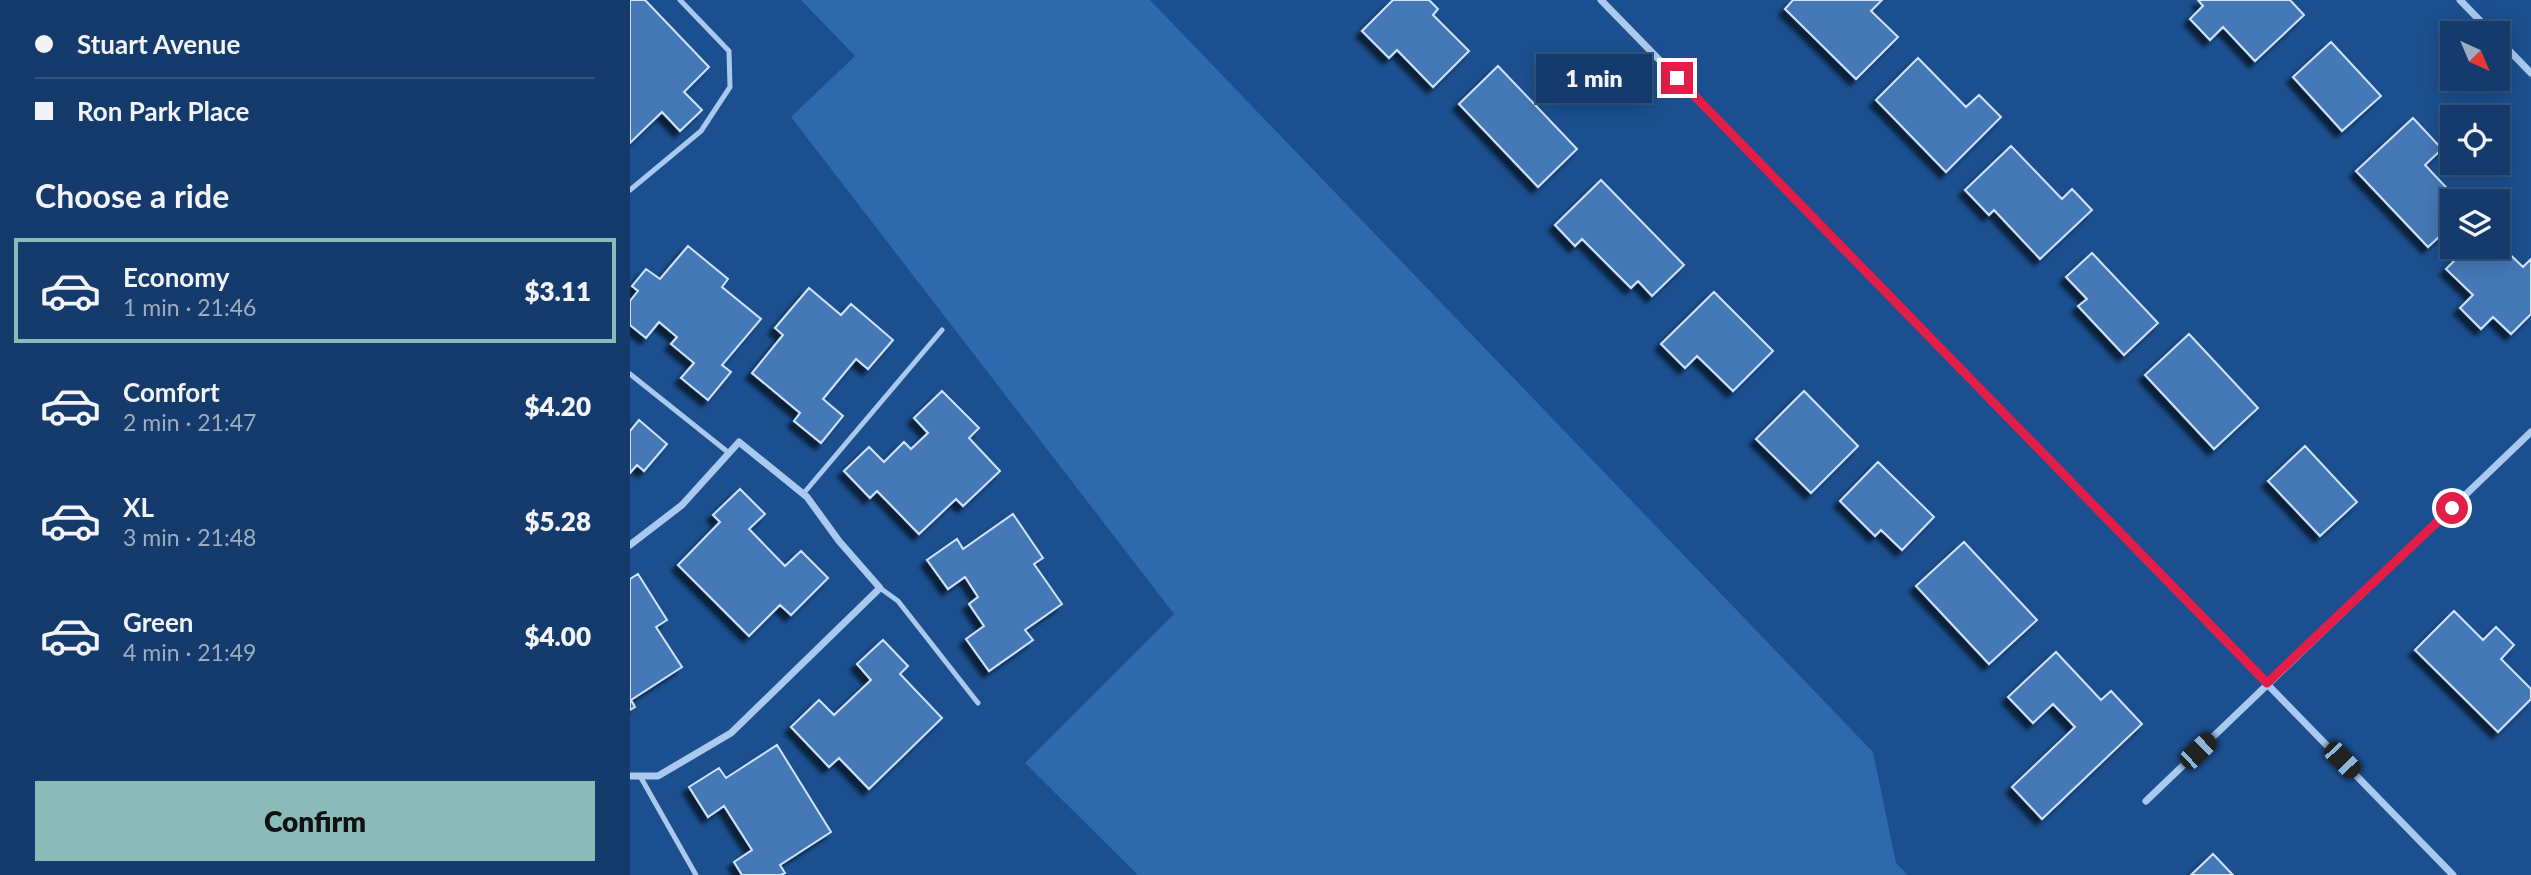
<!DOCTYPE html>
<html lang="en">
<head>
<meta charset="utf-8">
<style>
  :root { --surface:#143b6b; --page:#1d4271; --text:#f1f3f6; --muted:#9dadc1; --line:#33557e; --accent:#8bbbb9 }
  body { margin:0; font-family:Lato,sans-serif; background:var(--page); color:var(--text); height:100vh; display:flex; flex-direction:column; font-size:26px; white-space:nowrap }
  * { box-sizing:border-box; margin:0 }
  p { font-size:23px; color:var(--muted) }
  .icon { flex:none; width:38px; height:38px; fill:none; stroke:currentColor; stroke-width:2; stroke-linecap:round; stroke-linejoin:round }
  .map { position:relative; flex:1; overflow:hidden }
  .panel { display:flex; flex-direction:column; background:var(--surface); width:630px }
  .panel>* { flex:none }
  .hud { display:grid; align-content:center; height:154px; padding:0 35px; background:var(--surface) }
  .needle { width:46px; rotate:136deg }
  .fabs { position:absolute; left:1810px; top:21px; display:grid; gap:14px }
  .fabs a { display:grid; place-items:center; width:70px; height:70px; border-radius:0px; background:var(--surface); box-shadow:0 4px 18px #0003,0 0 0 2px var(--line); font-size:35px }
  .end { position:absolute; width:32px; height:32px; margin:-16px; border:9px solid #e11d48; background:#fff; box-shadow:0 0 0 4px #fff }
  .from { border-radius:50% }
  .bubble { position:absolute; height:49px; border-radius:0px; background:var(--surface); box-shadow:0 4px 18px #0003,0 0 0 2px var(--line); font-size:23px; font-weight:800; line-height:49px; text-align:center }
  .car { position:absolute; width:21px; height:42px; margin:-21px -10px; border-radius:9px; box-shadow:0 0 5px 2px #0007; background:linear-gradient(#222 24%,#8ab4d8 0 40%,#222 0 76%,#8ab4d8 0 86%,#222 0) }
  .hud b { display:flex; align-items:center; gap:24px; height:66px; font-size:26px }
  .hud b+b { border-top:2px solid var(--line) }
  .hud i { width:18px; height:18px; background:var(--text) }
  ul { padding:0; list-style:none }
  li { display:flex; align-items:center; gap:21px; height:105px; margin:0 14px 10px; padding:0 21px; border:4px solid transparent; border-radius:0px }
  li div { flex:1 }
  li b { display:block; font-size:26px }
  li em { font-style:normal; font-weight:800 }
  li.selected { border-color:var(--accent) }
  li>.icon { width:63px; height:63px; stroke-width:1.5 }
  h2 { padding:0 35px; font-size:32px; line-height:84px }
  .primary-button { display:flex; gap:14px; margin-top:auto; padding:14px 35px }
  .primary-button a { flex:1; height:80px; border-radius:0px; background:var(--accent); color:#111; font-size:28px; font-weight:800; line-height:80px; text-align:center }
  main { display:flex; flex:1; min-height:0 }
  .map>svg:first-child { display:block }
  .green { fill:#2e69ad }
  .building { fill:#4478b7; stroke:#cfe3fa; stroke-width:2; filter:url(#shadow) }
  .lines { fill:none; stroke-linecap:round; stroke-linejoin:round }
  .service { stroke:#a9c9ee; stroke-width:5 }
  .minor { stroke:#a9c9ee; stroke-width:7 }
  .route { stroke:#e11d48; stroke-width:9 }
</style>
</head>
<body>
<main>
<section class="panel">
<div class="hud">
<b><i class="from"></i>Stuart Avenue</b>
<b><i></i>Ron Park Place</b>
</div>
<h2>Choose a ride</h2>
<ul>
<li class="selected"><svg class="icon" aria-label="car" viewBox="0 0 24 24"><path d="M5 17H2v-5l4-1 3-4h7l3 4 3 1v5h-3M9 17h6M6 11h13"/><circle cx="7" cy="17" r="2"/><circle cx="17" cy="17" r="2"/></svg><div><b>Economy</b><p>1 min · 21:46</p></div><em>$3.11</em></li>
<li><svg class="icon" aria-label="car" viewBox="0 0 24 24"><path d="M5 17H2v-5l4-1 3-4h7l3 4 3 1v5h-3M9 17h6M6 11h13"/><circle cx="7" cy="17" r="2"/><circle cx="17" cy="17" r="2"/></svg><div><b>Comfort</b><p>2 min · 21:47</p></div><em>$4.20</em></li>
<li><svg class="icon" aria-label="car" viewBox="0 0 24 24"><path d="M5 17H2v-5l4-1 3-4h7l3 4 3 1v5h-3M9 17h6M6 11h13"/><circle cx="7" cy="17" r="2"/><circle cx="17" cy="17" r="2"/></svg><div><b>XL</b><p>3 min · 21:48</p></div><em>$5.28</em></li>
<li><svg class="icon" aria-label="car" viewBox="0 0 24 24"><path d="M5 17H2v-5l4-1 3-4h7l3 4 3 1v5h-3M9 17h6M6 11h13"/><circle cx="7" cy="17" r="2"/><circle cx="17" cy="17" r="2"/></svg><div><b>Green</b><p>4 min · 21:49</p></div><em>$4.00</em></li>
</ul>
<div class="primary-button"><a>Confirm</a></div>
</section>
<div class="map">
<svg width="1901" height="875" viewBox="0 0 1901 875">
  <defs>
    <filter id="shadow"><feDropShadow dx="-6" dy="6" stdDeviation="2" flood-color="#0009"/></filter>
  </defs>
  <rect width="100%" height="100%" fill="#1b4f8f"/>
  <path class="green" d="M 171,0 L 520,0 L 1243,752 L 1266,863 L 1278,875 L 508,875 L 395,763 L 544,614 L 161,117 L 225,56 Z"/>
  <path class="building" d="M 0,0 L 15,0 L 79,67 L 54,92 L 72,110 L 50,131 L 32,112 L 0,143 Z
    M 763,0 L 799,0 L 808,9 L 803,15 L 839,51 L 803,87 L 767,50 L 759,58 L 732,31 Z
    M 1163,0 L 1252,0 L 1241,11 L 1268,37 L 1226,79 L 1155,9 Z
    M 1568,0 L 1660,0 L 1674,15 L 1625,61 L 1593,27 L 1580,40 L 1560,19 L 1573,6 Z
    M 1701,42 L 1751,96 L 1712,131 L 1663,77 Z
    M 1288,58 L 1336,107 L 1349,95 L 1371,117 L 1316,172 L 1246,100 Z
    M 868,66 L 947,149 L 908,187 L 829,104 Z
    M 1783,118 L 1812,149 L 1795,165 L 1829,201 L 1822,201 L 1822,225 L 1798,247 L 1726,171 Z
    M 1381,146 L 1432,199 L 1442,189 L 1462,210 L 1410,259 L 1364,210 L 1359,215 L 1335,190 Z
    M 971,180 L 1054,265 L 1022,296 L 1008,281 L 1001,288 L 952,239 L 945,246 L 925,225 Z
    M 1867,242 L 1893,267 L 1901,259 L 1901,314 L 1881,334 L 1863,317 L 1851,329 L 1830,308 L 1843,295 L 1816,269 L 1838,247 L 1867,247 Z
    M 58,246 L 98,279 L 92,287 L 131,319 L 92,365 L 101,372 L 78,400 L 51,378 L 64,363 L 41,344 L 47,337 L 29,322 L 16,338 L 0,325 L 0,301 L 8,291 L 2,286 L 16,269 L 30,279 Z
    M 1462,253 L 1528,323 L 1494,355 L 1448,306 L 1457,299 L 1436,277 Z
    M 179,288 L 211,315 L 221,304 L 263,340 L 238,369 L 226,359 L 193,399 L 213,416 L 191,443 L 164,421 L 170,413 L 122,373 L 153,335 L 145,328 Z
    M 1084,292 L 1143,351 L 1103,391 L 1067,356 L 1055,368 L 1031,344 Z
    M 1559,334 L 1628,408 L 1584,449 L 1515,375 Z
    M 312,391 L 349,428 L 339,438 L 370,471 L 333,506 L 326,499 L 289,534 L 247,491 L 240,498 L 214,471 L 239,447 L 254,462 L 274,442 L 281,449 L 298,433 L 284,418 Z
    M 1174,391 L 1228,446 L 1181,493 L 1126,439 Z
    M 9,420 L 37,444 L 14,471 L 7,465 L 0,473 L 0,431 Z
    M 1675,446 L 1727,502 L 1690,536 L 1638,481 Z
    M 1248,462 L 1304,517 L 1272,550 L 1251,530 L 1245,536 L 1210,501 Z
    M 110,489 L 135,514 L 119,529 L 155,566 L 171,551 L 198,578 L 161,615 L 150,605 L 119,636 L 48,565 L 90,522 L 83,515 Z
    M 383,514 L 413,558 L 404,564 L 432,604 L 395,630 L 403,640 L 359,671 L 336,639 L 354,626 L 339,604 L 348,597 L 335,577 L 318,589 L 297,560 L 327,539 L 333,549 Z
    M 1334,542 L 1407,620 L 1359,664 L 1286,586 Z
    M 8,574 L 37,620 L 26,627 L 52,667 L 1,700 L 5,707 L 0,710 L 0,579 Z
    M 1824,611 L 1853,640 L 1866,627 L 1884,645 L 1871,659 L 1901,689 L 1901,699 L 1868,732 L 1785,650 Z
    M 253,640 L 278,666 L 270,674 L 312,718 L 239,789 L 209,758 L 199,767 L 161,727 L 189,700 L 204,715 L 241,680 L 227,664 Z
    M 1426,652 L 1471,700 L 1481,691 L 1512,724 L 1412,819 L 1382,787 L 1445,727 L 1423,704 L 1403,723 L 1378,697 Z
    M 147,745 L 201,832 L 150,865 L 155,873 L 151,875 L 112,875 L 104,862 L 122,850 L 94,806 L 78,817 L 59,787 L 89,768 L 96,778 Z
    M 1583,854 L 1603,875 L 1561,875 Z"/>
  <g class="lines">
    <path class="service" d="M 0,190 L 71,131 L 100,87 L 99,51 L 50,0
      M 0,374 L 99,453
      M 173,494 L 312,330
      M 250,588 L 268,601 L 348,703
      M 10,776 L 66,875"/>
    <path class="minor" d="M 971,0 L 1823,875
      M 1830,0 L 1862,33
      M 1867,38 L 1901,73
      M 0,545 L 52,505 L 109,442 L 177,497 L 209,541 L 250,588 L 101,733 L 28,776 L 0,776
      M 1516,801 L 1901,432"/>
  </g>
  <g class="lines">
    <path class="route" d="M 1047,78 L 1637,683 L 1822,508"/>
  </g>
</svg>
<div class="fabs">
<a><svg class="needle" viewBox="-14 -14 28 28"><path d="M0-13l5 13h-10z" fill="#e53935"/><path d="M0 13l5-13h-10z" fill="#9dadc1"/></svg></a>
<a><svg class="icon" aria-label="locate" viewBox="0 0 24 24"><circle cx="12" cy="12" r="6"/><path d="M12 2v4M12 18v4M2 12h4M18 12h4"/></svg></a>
<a><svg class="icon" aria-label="layers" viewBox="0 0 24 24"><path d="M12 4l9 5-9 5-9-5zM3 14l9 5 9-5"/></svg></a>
</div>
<i class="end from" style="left:1822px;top:508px"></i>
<i class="end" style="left:1047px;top:78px"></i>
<div class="bubble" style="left:906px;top:54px;width:116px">1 min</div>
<i class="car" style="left:1568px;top:751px;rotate:46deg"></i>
<i class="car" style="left:1712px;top:760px;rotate:136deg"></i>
</div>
</main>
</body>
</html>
